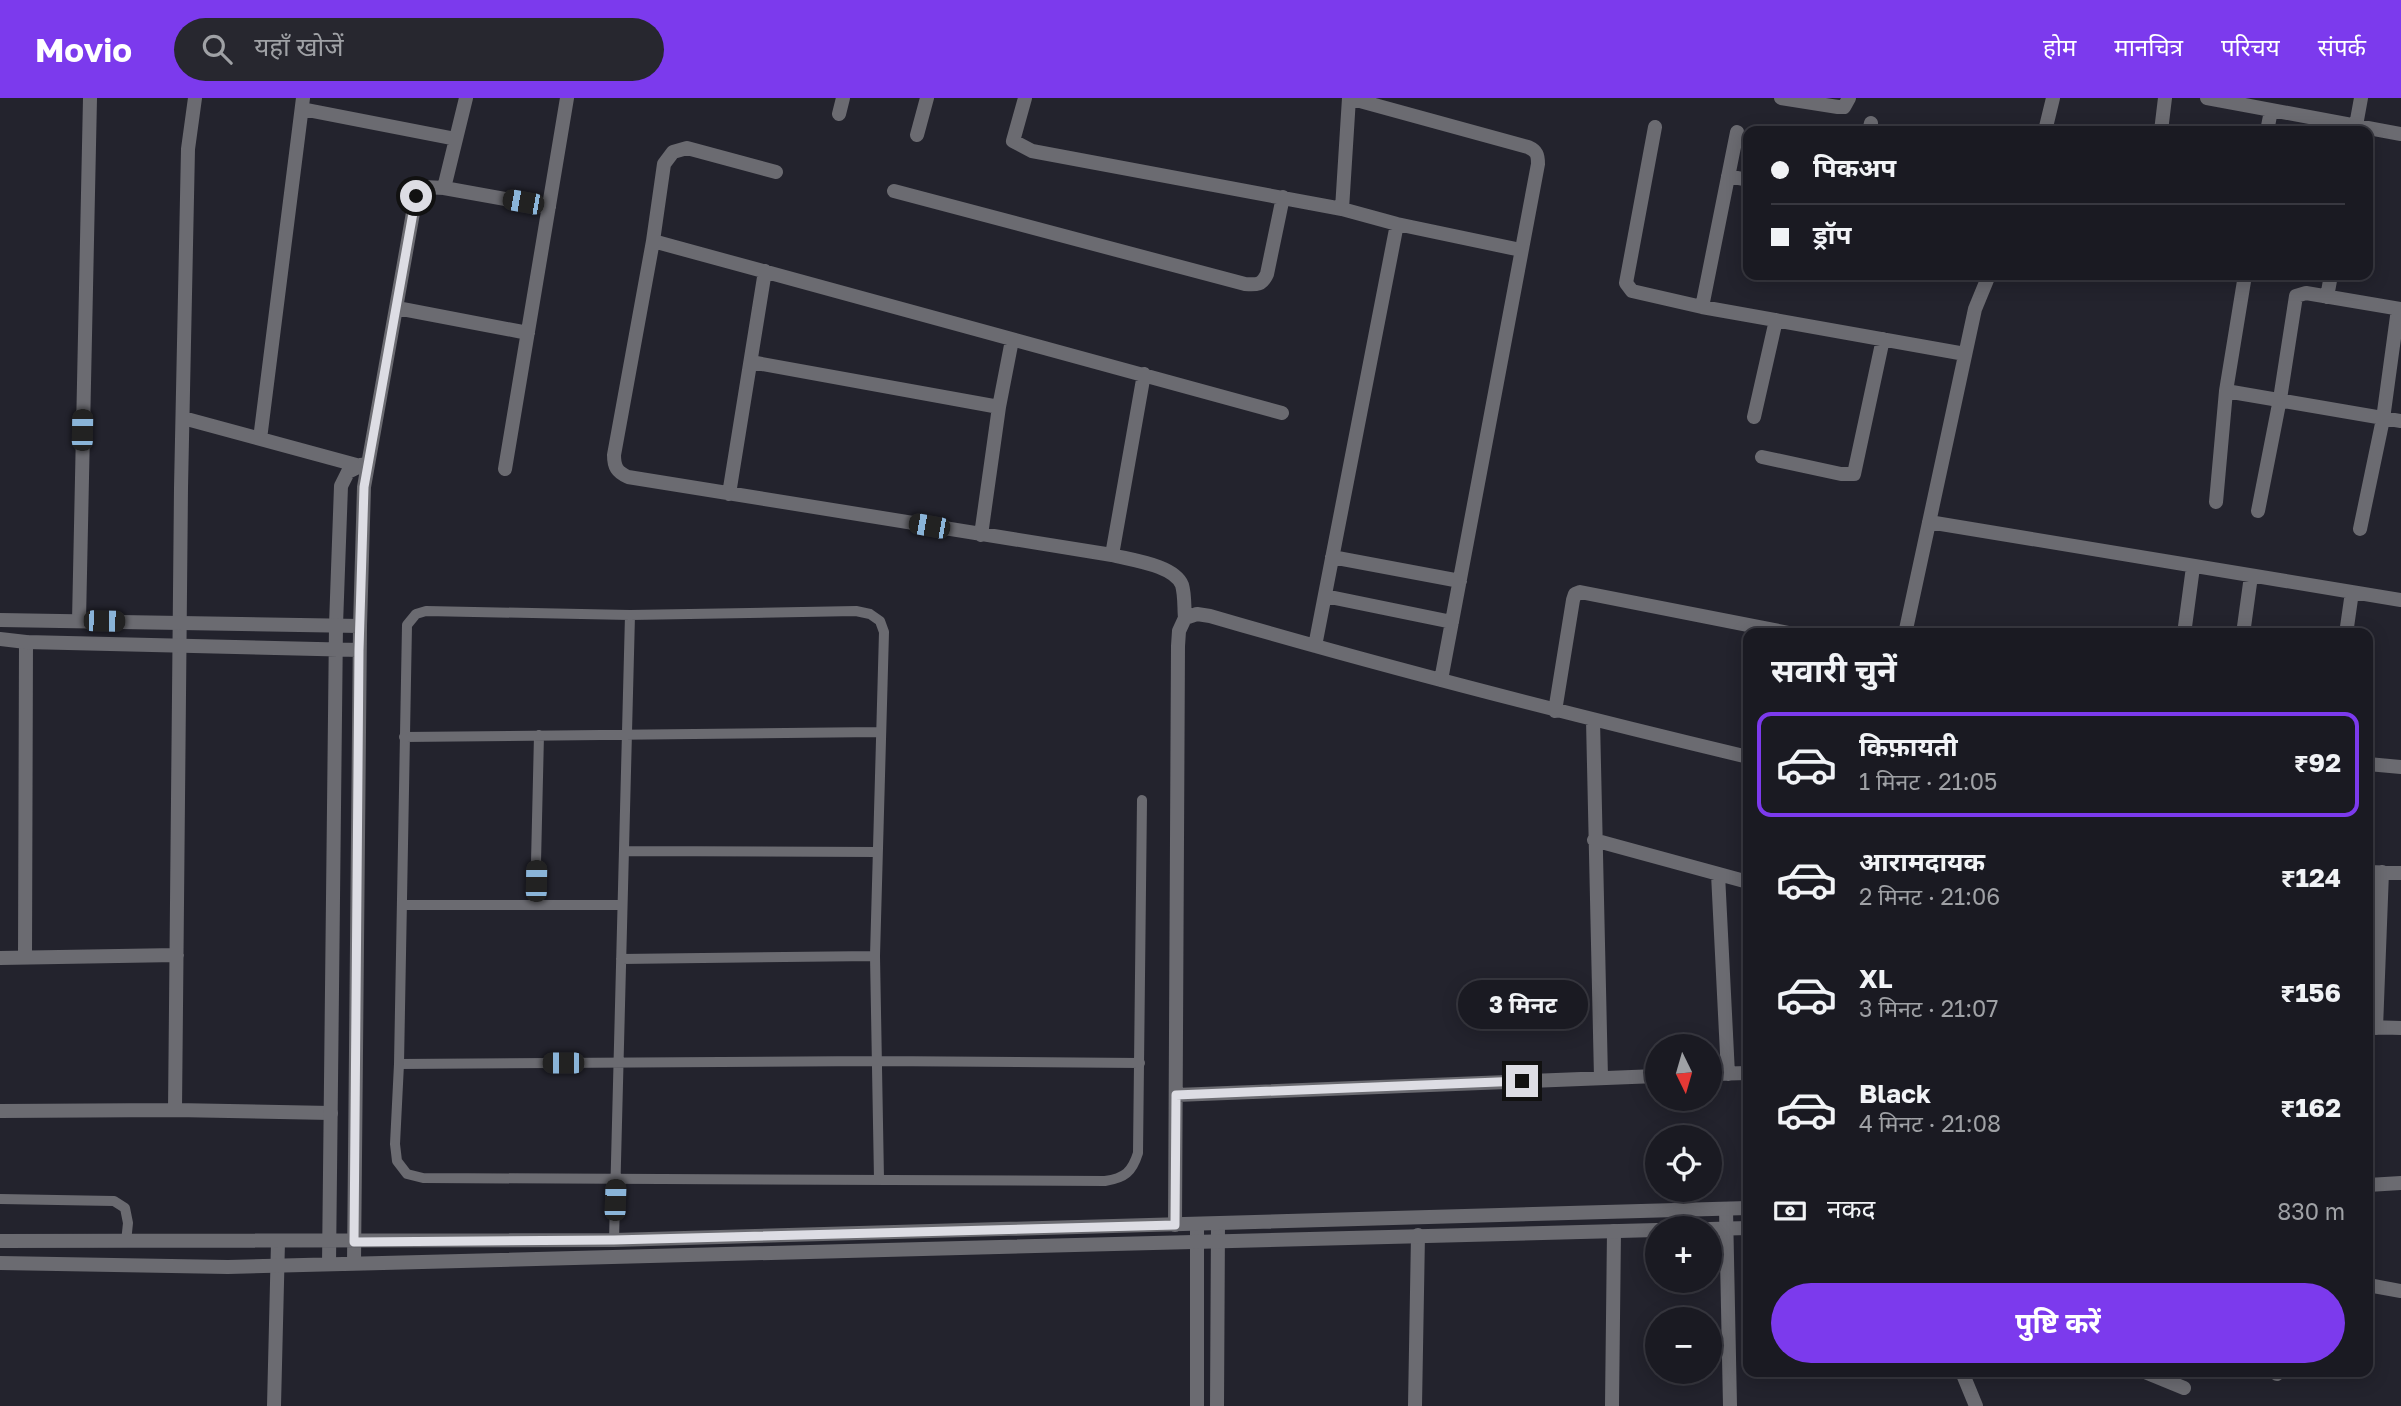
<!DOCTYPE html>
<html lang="hi">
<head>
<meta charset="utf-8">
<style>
  :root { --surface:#1a1a22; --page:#27272f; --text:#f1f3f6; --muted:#9fa1a5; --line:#383840; --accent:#7c3aed }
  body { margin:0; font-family:"Golos Text","Noto Sans Devanagari",sans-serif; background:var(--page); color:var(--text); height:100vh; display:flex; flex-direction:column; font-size:26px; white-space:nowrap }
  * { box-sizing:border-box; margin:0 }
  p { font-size:23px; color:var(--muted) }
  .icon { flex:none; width:38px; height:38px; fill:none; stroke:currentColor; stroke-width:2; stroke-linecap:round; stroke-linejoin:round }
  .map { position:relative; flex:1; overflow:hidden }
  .details { position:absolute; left:1743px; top:530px; width:630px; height:749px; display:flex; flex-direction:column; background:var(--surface); border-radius:14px; box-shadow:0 4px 18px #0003,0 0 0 2px var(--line) }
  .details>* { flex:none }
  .hud { position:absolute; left:1743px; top:28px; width:630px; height:154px; border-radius:14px; box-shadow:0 4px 18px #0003,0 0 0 2px var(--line); display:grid; align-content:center; height:154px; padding:0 28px; background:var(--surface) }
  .needle { width:46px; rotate:175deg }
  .tools { position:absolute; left:1645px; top:936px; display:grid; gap:14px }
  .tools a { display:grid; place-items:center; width:77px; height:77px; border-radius:50%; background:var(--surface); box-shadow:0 4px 18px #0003,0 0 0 2px var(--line); font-size:35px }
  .end { position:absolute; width:32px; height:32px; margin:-16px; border:9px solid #dddde4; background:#111; box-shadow:0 0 0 4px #111 }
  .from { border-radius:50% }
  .bubble { position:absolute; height:49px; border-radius:24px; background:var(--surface); box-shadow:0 4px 18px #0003,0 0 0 2px var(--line); font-size:23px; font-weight:700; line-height:49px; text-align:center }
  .car { position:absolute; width:21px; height:42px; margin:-21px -10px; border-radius:9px; box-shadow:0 0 5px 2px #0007; background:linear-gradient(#222 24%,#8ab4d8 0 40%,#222 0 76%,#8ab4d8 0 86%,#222 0) }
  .hud b { display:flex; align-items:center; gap:24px; height:66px; font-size:26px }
  .hud b+b { border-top:2px solid var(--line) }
  .hud i { width:18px; height:18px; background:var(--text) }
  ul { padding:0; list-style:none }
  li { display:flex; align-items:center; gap:21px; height:105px; margin:0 14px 10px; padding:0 14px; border:4px solid transparent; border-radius:14px }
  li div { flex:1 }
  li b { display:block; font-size:26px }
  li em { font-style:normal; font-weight:700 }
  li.current { border-color:var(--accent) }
  li>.icon { width:63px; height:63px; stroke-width:1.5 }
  h2 { padding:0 28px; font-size:32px; line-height:84px }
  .pay { display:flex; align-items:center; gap:18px; height:77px; padding:0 28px; font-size:26px }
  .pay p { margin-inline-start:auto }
  .cta { display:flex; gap:14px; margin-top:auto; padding:14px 28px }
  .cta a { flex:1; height:80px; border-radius:42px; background:var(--accent); color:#fff; font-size:28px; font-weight:700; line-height:80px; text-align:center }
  header { display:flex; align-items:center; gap:42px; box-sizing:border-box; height:98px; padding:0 35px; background:var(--accent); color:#fff }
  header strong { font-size:33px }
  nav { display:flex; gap:38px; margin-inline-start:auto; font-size:24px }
  .search { width:490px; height:63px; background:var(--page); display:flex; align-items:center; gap:18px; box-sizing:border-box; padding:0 24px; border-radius:38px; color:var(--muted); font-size:26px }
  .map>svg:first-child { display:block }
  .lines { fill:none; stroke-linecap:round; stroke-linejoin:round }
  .service { stroke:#6b6b71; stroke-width:10 }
  .minor { stroke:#6b6b71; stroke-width:14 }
  .tertiary { stroke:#6b6b71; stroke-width:14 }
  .route { stroke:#dddde4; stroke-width:9 }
</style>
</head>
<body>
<header>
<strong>Movio</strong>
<div class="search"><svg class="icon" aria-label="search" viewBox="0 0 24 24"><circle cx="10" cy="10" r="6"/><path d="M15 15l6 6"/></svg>यहाँ खोजें</div>
<nav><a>होम</a><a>मानचित्र</a><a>परिचय</a><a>संपर्क</a></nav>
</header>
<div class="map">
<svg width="2401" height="1308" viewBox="0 0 2401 1308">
  <rect width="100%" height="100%" fill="#23232d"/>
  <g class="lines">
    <path class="service" d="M 630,517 L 426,513 L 416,516 L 407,527 L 399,966 L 395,1046 L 397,1063 L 407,1076 L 423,1080 L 1105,1083 C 1125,1080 1132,1074 1138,1055 L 1142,702
      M 404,639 L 880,634
      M 624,753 L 877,754
      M 402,807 L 622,807
      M 535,807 L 539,637
      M 621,861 L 875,858
      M 399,966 L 876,963 L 1140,965
      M 0,1101 L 114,1103 L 125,1110 L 128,1125 L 126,1144
      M 614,1142 L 630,517 L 856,513 L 870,516 L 880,523 L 884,534 L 875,858 L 879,1081"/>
    <path class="minor" d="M 1025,0 L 1013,43 L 1032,53 L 1342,111
      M 1781,0 L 1838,9 L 1844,9 L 1849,0
      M 2207,0 L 2401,36
      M 302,11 L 456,41
      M 839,16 L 843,0
      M 1655,29 L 1626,185 L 1632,193 L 1702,209 L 1965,256
      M 1869,33 L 1871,25
      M 2045,33 L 2053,0
      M 2161,33 L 2165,0
      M 2267,33 L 2271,13
      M 2355,33 L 2361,0
      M 917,37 L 927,0
      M 776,74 L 687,50 L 673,54 L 664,66 L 653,143 L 614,357 C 614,369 617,374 628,379 L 1112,457 L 1144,276
      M 1728,78 L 1748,82
      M 444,90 L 549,109
      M 894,93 L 1245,186 C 1257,187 1262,187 1267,176 L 1283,99
      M 653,143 L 1282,315
      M 2245,177 L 2226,293 L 2401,323
      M 2327,199 L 2331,177
      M 1702,209 L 1737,34
      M 397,210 L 528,235
      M 751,264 L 999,309
      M 1754,319 L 1776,222
      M 183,320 L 360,368
      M 260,341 L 303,0
      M 1762,359 L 1841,376 L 1854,376 L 1883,241
      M 505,371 L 567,0
      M 729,396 L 765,173
      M 2216,404 L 2226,293
      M 2258,413 L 2280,301 L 2296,198 L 2306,195 L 2401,211
      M 1929,424 L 2401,502
      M 2360,431 L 2383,321 L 2398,211
      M 981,437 L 999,309 L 1012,242
      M 1112,457 C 1131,462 1174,467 1182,487 C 1185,497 1184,510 1185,520
      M 1332,459 L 1460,483
      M 1325,498 L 1452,524
      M 79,523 L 90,0
      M 336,527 L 341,388 L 348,374 L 364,366
      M 360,528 L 364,389 L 416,98 L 424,89 L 444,90 L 466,0
      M 1905,536 L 1975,211 L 1989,177
      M 2184,536 L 2193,469
      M 2243,536 L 2251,478
      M 2346,536 L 2352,494
      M 1315,548 L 1397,126
      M 1441,582 L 1538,66 C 1538,57 1537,53 1528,49 L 1349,0 L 1342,111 L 1397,126 L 1521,152
      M 1555,613 L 1573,502 L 1575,496 L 1580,494 L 1794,536
      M 1593,622 L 1601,980
      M 2368,666 L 2401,669
      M 1594,742 L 1748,784
      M 2368,774 L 2401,775
      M 1718,776 L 1728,976
      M 0,860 L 177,857
      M 25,860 L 26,544
      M 2368,929 L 2401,930
      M 2376,930 L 2382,774
      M 1710,976 L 1748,975
      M 1176,997 L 1657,978
      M 175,1012 L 181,390 L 188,51 L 195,0
      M 0,1013 L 175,1012 L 331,1015
      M 2368,1087 L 2401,1085
      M 1726,1111 L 1730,1308
      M 1175,1127 L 1178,548 L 1179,533 L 1185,520 L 1197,516 L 1210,518 C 1388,570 1568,616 1748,659
      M 1962,1274 L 1976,1308
      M 2145,1274 L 2184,1290
      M 2277,1276 L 2278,1274
      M 274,1308 L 278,1144
      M 1197,1308 L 1197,1127
      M 1217,1308 L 1218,1126
      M 1415,1308 L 1418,1137
      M 1612,1308 L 1614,1133"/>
    <path class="tertiary" d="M 0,522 L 360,528 L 354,1165
      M 0,541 L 26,544 L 359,552
      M 1710,1131 L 1748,1130
      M 0,1143 L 614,1142 L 1748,1110
      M 0,1165 L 228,1169 L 1657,1132
      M 329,1166 L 336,527
      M 2368,1187 L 2401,1193"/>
  </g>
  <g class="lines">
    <path class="route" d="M 416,98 L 364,389 L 359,552 L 354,1144 L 614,1142 L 1175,1127 L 1176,997 L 1522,983"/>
  </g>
</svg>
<div class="tools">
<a><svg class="needle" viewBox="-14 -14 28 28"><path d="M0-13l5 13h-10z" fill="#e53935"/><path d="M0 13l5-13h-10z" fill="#9fa1a5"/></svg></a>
<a><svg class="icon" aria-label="locate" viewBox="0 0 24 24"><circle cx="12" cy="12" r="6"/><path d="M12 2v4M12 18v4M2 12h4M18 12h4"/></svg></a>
<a>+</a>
<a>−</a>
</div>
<i class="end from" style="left:416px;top:98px"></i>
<i class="end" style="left:1522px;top:983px"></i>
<div class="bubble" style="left:1458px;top:882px;width:130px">3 मिनट</div>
<i class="car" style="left:523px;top:104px;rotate:280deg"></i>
<i class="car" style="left:82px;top:332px;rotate:1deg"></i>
<i class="car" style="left:929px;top:428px;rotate:280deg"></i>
<i class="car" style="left:104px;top:523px;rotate:91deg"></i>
<i class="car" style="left:536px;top:783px;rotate:1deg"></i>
<i class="car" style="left:563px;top:965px;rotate:270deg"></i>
<i class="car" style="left:615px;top:1102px;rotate:2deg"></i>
<div class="hud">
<b><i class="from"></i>पिकअप</b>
<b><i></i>ड्रॉप</b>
</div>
<section class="details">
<h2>सवारी चुनें</h2>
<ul>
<li class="current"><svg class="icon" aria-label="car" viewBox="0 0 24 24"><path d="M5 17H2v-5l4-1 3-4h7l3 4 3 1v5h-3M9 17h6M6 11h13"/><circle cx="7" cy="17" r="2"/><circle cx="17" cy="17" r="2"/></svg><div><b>किफ़ायती</b><p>1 मिनट · 21:05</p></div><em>₹92</em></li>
<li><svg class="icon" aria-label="car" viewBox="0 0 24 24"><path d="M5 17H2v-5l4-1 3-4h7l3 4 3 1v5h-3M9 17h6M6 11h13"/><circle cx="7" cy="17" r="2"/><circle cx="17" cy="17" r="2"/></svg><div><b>आरामदायक</b><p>2 मिनट · 21:06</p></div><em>₹124</em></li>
<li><svg class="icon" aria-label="car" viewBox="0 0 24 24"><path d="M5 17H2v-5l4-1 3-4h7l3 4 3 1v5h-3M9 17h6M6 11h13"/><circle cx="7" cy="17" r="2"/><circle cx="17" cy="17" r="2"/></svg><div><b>XL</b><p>3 मिनट · 21:07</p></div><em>₹156</em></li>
<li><svg class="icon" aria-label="car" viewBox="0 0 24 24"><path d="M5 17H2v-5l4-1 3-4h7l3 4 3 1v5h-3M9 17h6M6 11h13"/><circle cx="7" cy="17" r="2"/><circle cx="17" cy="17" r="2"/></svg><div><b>Black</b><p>4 मिनट · 21:08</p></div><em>₹162</em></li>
</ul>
<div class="pay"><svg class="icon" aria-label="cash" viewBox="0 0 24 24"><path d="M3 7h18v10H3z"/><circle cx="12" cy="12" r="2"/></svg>नकद<p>830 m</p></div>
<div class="cta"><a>पुष्टि करें</a></div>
</section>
</div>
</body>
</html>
